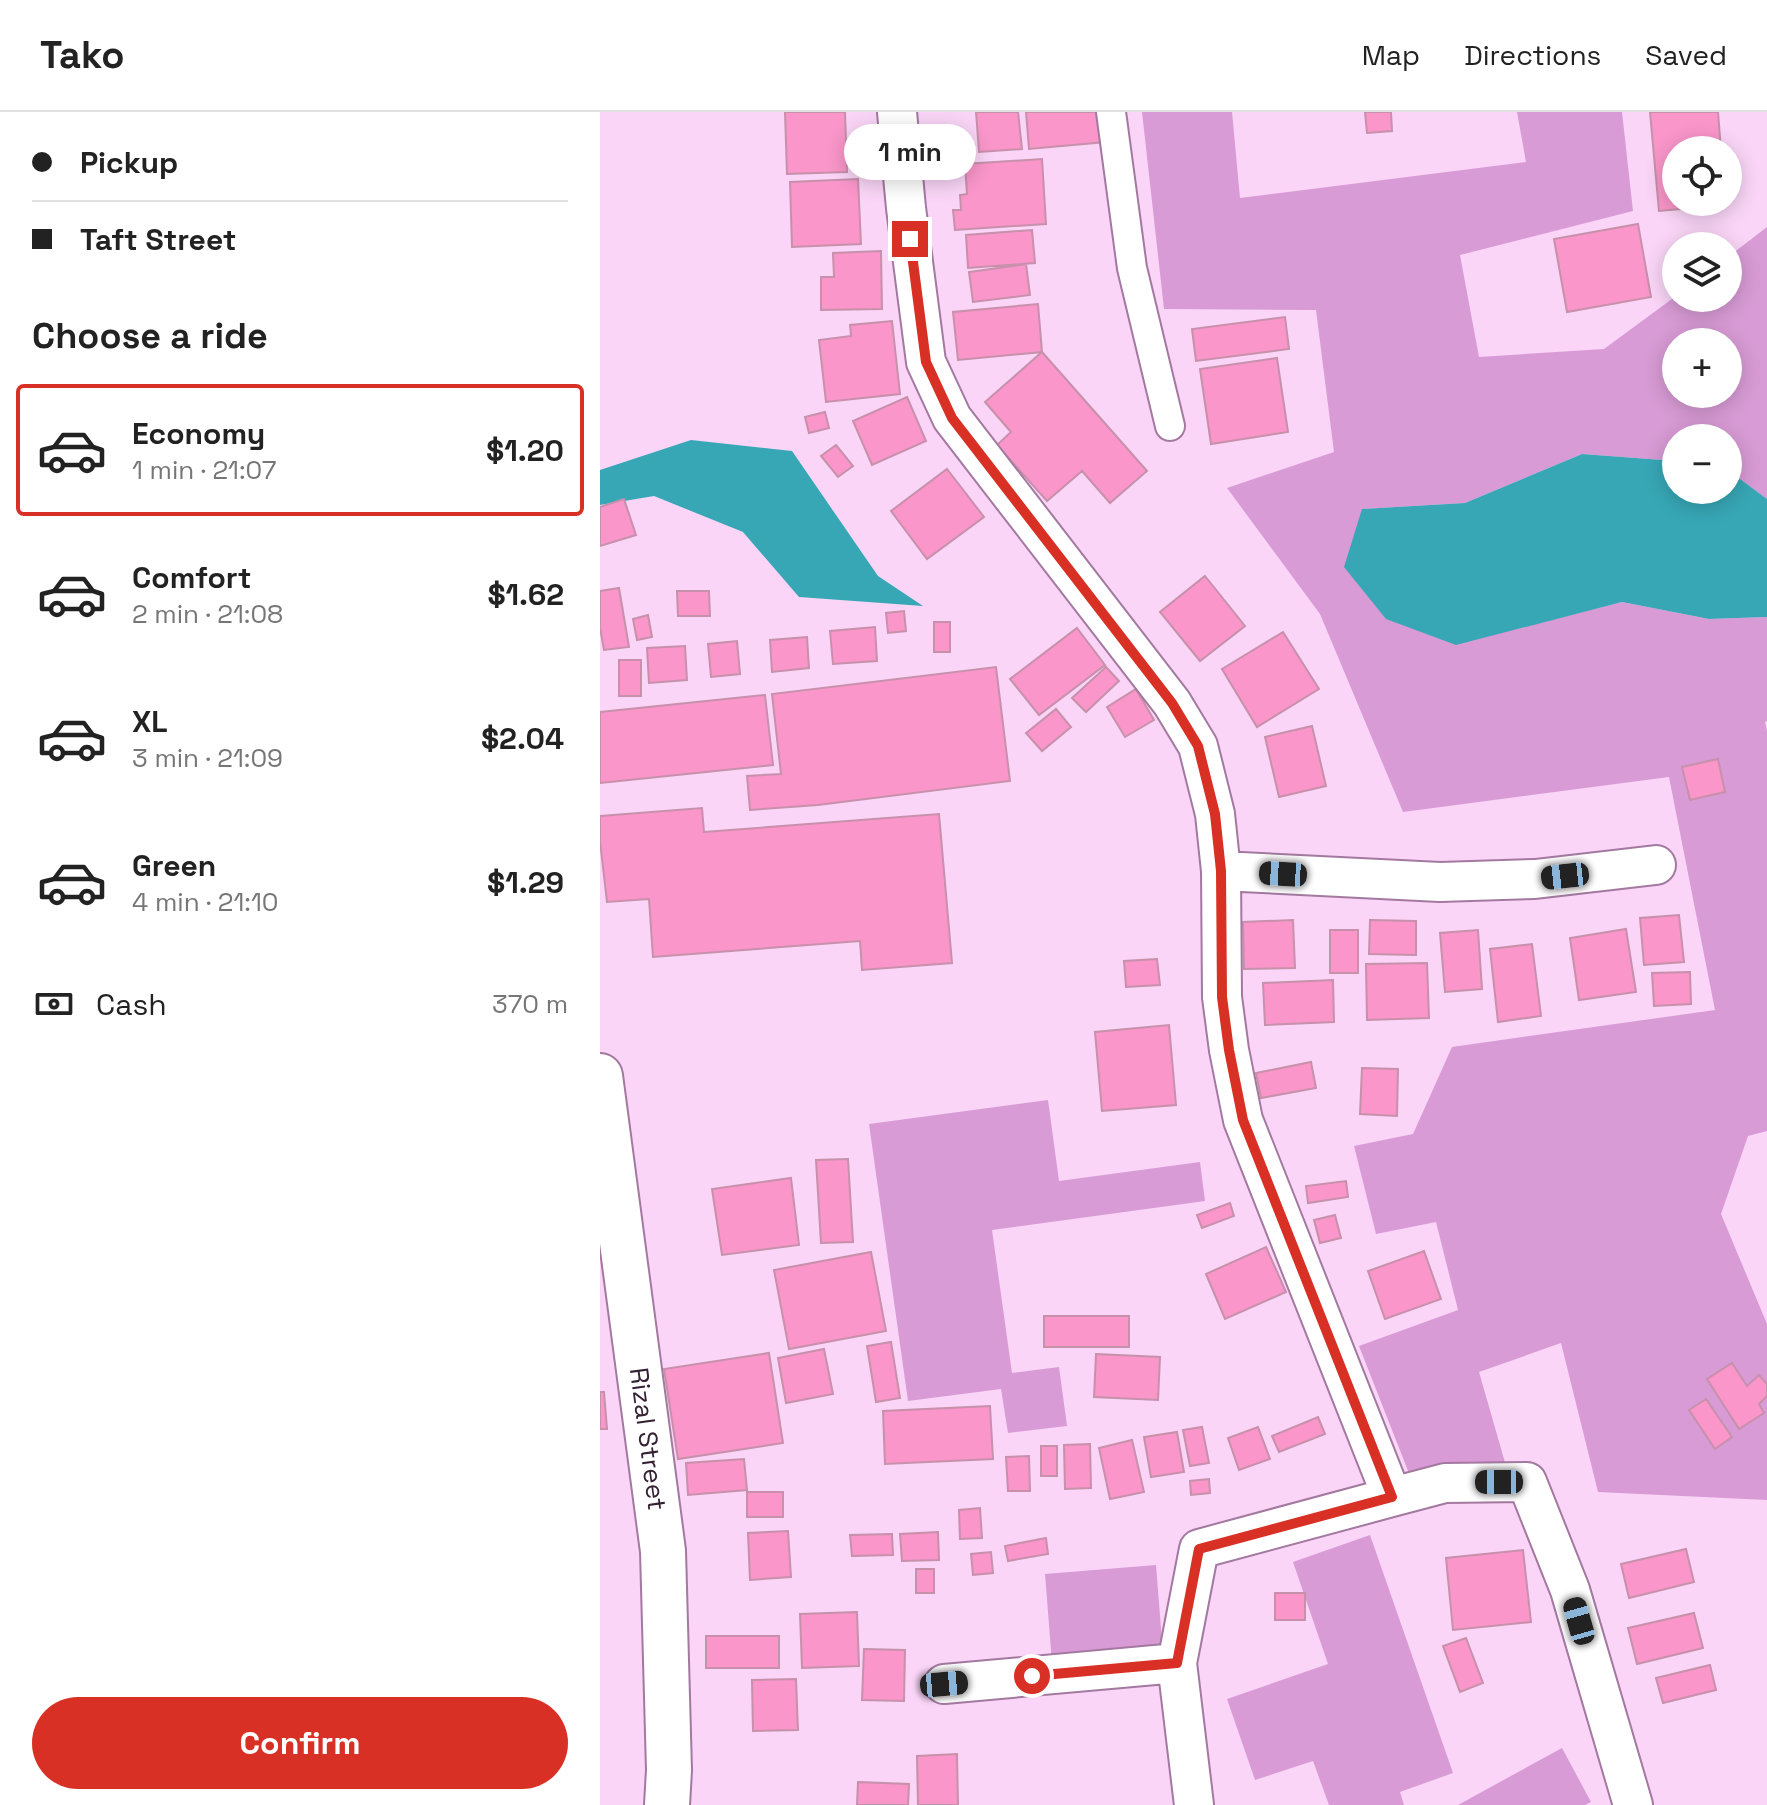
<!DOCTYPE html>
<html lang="en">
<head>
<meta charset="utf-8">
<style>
  :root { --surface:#fff; --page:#f2f2f2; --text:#222; --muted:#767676; --line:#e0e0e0; --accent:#d93025 }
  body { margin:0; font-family:"Space Grotesk",sans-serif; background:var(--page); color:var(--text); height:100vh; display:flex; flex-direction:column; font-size:30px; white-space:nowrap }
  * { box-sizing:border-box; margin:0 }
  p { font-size:26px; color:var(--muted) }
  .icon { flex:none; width:44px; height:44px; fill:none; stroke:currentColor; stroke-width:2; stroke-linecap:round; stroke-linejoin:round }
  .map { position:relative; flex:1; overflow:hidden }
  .drawer { display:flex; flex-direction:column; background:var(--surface); width:600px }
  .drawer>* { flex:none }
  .top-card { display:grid; align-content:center; height:176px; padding:0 32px; background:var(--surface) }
  .controls { position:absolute; left:1062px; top:24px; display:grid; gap:16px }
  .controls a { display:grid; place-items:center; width:80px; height:80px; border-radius:50%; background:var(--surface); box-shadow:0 4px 20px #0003; font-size:40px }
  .end { position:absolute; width:36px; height:36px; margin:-18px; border:10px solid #d93025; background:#fff; box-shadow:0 0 0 4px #fff }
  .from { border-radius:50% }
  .bubble { position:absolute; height:56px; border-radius:28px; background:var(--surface); box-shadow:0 4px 20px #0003; font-size:26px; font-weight:800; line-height:56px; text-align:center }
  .car { position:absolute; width:24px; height:48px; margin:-24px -12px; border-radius:10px; box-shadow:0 0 6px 2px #0007; background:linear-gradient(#222 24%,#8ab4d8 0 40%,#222 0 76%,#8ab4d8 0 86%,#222 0) }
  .top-card b { display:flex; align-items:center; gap:28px; height:76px; font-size:30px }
  .top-card b+b { border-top:2px solid var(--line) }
  .top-card i { width:20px; height:20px; background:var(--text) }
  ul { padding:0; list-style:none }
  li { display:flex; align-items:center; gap:24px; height:132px; margin:0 16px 12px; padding:0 16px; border:4px solid transparent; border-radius:8px }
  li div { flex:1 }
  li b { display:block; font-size:30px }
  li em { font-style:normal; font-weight:800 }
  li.active { border-color:var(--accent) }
  li>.icon { width:72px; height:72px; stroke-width:1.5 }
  h2 { padding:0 32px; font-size:36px; line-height:96px }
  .pay { display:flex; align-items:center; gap:20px; height:88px; padding:0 32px; font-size:30px }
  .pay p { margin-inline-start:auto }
  .primary-button { display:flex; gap:16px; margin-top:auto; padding:16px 32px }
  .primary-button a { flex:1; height:92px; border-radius:48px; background:var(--accent); color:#fff; font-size:32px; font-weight:800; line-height:92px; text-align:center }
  header { display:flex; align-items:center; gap:48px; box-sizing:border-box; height:112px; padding:0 40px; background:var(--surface); border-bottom:2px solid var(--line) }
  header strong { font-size:38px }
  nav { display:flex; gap:44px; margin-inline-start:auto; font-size:28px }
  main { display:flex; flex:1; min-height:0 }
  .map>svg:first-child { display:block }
  .green { fill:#d89bd5; fill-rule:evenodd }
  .water { fill:#37a7b6 }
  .building { fill:#fa96ca; stroke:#c790ab; stroke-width:2 }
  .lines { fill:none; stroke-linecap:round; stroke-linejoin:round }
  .pedestrian-casing { stroke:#a379a0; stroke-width:32 }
  .minor-casing { stroke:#a379a0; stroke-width:42 }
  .primary-casing { stroke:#a379a0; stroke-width:48 }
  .pedestrian { stroke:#fff; stroke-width:28 }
  .minor { stroke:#fff; stroke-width:38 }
  .primary { stroke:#fff; stroke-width:44 }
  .route { stroke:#d93025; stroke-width:10 }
  .labels { text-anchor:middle; stroke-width:6; stroke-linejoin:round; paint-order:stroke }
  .street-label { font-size:26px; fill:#342233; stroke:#fad5f7 }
</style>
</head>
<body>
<header>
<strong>Tako</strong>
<nav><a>Map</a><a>Directions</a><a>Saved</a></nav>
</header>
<main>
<section class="drawer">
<div class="top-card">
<b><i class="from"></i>Pickup</b>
<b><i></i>Taft Street</b>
</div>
<h2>Choose a ride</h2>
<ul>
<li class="active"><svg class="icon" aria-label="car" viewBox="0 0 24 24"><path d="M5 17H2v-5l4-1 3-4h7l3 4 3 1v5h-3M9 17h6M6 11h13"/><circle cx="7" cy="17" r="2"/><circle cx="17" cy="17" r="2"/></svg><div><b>Economy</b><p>1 min · 21:07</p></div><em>$1.20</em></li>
<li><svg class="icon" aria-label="car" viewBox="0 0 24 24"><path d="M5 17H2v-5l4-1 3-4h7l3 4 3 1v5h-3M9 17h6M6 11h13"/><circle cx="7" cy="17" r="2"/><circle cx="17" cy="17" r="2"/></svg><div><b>Comfort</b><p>2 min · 21:08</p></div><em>$1.62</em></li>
<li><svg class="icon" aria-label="car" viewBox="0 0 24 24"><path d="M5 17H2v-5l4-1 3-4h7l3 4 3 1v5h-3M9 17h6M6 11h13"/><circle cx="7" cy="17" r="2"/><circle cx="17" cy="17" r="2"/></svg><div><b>XL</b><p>3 min · 21:09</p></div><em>$2.04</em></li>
<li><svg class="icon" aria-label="car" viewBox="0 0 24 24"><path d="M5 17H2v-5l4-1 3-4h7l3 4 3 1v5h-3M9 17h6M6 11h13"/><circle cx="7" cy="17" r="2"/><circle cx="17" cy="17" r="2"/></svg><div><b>Green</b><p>4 min · 21:10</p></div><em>$1.29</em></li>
</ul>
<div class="pay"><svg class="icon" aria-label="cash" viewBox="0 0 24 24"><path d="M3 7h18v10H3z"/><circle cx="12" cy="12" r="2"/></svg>Cash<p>370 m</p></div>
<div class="primary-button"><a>Confirm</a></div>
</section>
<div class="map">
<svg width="1167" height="1693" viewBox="0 0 1167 1693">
  <rect width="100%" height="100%" fill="#fad5f7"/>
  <path class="green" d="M 542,0 L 632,0 L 640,86 L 926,50 L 917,0 L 1022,0 L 1033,99 L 860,143 L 879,245 L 1004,237 L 1076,184 L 1076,186 L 1128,186 L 1128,145 L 1167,115 L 1167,387 L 1128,358 L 1128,326 L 1076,326 L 1076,349 L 982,342 L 865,391 L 762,397 L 856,532 L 1022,490 L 1109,507 L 1167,505 L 1167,609 L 1165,610 L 1167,619 L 1167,1019 L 1148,1024 L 1121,1102 L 1167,1212 L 1167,1388 L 998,1380 L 961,1231 L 879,1260 L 908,1361 L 812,1369 L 759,1234 L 858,1198 L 836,1110 L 776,1122 L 754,1034 L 813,1022 L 852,935 L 1115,898 L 1069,665 L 803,700 L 720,502 L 627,376 L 734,340 L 716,198 L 564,197 ZM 1076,230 L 1128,230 L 1128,282 L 1076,282 Z
    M 448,988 L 459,1069 L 600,1050 L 605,1089 L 392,1118 L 412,1261 L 459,1255 L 467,1314 L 408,1321 L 401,1277 L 308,1289 L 269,1012 Z
    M 770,1423 L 853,1661 L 800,1680 L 804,1693 L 729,1693 L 713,1649 L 655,1668 L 627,1587 L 728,1552 L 693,1450 Z
    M 556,1453 L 563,1542 L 452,1551 L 445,1462 Z
    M 962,1636 L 991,1690 L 985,1693 L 858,1693 Z"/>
  <path class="water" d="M 91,328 L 192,339 L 278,464 L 323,494 L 199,485 L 143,420 L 54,384 L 0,393 L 0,358 Z
    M 982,342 L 1076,349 L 1076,378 L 1128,378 L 1128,358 L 1167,387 L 1167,505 L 1109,507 L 1022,490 L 856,533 L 786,507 L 744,455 L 762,397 L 865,391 Z"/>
  <path class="building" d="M 185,0 L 245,0 L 247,60 L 187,62 Z
    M 376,0 L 418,0 L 422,37 L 379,40 Z
    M 426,0 L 503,0 L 506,30 L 429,37 Z
    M 765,0 L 791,0 L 792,19 L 767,21 Z
    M 1050,0 L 1118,0 L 1121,38 L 1076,38 L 1076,90 L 1126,90 L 1126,93 L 1059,99 Z
    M 442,47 L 446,112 L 355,118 L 353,98 L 361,98 L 360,83 L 367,82 L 365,52 Z
    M 258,67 L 261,132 L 192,135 L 190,70 Z
    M 1038,112 L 1051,185 L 967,200 L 954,127 Z
    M 432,118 L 435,151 L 368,156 L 366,123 Z
    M 281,139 L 282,197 L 221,198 L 221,165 L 234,165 L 233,141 Z
    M 426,152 L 430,183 L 373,190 L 369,160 Z
    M 438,192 L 442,240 L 358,248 L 353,200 Z
    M 685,205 L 689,237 L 596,249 L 592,217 Z
    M 292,209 L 300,282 L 226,290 L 219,228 L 251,224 L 250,213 Z
    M 442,240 L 547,359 L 510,391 L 482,359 L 447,389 L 397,333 L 411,320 L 385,290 Z
    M 677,246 L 688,320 L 611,332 L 600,257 Z
    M 307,285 L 326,329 L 272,353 L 253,309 Z
    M 225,300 L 229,316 L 209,321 L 205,305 Z
    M 236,333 L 253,354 L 238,365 L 221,344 Z
    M 347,357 L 384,405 L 327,447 L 291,399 Z
    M 24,387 L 36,423 L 0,434 L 0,395 Z
    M 605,464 L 645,514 L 600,549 L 560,500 Z
    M 19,476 L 29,535 L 4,538 L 0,516 L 0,479 Z
    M 77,479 L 109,479 L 110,504 L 78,504 Z
    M 304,499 L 306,519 L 288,521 L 286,501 Z
    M 48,503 L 52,525 L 37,528 L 33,507 Z
    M 334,510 L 350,510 L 350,540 L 334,540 Z
    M 275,515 L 277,549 L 233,552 L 230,519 Z
    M 477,516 L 505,553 L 439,603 L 410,567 Z
    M 683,520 L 719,577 L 657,615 L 622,557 Z
    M 207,525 L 209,556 L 172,560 L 170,528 Z
    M 137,529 L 140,562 L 111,565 L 108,532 Z
    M 85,534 L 87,568 L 49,571 L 47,536 Z
    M 19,548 L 41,548 L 41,584 L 19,584 Z
    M 396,555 L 410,669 L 218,693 L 150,698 L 147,664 L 181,662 L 172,582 Z
    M 506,555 L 519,569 L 486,600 L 472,586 Z
    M 536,577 L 554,608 L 525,625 L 507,595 Z
    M 165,583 L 173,653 L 0,671 L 0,600 Z
    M 456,597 L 471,615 L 442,639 L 426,621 Z
    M 712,614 L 726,674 L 679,685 L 665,625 Z
    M 1118,647 L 1125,680 L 1090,688 L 1082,655 Z
    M 102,696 L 104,720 L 339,702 L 352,851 L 262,858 L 260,829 L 53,845 L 49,787 L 7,790 L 0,729 L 0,704 Z
    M 1079,803 L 1084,850 L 1044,853 L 1040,806 Z
    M 693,808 L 695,856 L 644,857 L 643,810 Z
    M 770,808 L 816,809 L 816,843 L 769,842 Z
    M 1026,817 L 1036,880 L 979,888 L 970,826 Z
    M 730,818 L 758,818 L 758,861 L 730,861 Z
    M 878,818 L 882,877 L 845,880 L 840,821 Z
    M 932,832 L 941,904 L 898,910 L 890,837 Z
    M 557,847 L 560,873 L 526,875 L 524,849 Z
    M 827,851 L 829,906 L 767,908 L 766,852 Z
    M 1090,860 L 1091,892 L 1054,894 L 1052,861 Z
    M 733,868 L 734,910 L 665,913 L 663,871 Z
    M 569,913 L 576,993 L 502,999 L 495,920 Z
    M 711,950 L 716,976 L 661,986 L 656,961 Z
    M 762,956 L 798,957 L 797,1004 L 760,1002 Z
    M 248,1047 L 253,1130 L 221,1131 L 216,1048 Z
    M 191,1066 L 199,1133 L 122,1143 L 112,1077 Z
    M 746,1069 L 748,1085 L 708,1091 L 706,1074 Z
    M 630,1091 L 634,1104 L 602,1116 L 597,1103 Z
    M 735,1103 L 741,1126 L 720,1131 L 714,1108 Z
    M 666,1135 L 686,1180 L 625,1207 L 606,1162 Z
    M 824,1139 L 841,1187 L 785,1207 L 768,1159 Z
    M 271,1140 L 286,1219 L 189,1237 L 174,1158 Z
    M 444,1204 L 529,1204 L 529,1235 L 444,1235 Z
    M 291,1230 L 300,1286 L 276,1290 L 267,1234 Z
    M 224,1237 L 233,1282 L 186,1291 L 178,1246 Z
    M 169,1241 L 183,1331 L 78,1347 L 64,1257 Z
    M 496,1242 L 560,1245 L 558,1288 L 494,1285 Z
    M 1132,1251 L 1147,1274 L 1159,1263 L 1167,1272 L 1167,1284 L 1159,1292 L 1164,1301 L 1139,1317 L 1107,1267 Z
    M 0,1280 L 4,1280 L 7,1317 L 0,1317 Z
    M 1106,1287 L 1132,1325 L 1115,1337 L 1089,1298 Z
    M 390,1294 L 393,1347 L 285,1352 L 283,1299 Z
    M 718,1305 L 725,1322 L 679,1340 L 672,1324 Z
    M 602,1315 L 609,1351 L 590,1354 L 583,1318 Z
    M 658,1315 L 670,1347 L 639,1358 L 628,1326 Z
    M 577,1320 L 584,1360 L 551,1365 L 544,1325 Z
    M 532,1328 L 544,1380 L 510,1387 L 499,1336 Z
    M 490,1332 L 491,1376 L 465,1377 L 464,1333 Z
    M 441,1334 L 457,1334 L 457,1364 L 441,1364 Z
    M 429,1344 L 430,1379 L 408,1379 L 406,1345 Z
    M 144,1347 L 147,1378 L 88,1383 L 86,1351 Z
    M 609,1367 L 610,1381 L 591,1383 L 590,1369 Z
    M 147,1380 L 183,1380 L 183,1405 L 147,1405 Z
    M 380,1396 L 382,1426 L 360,1427 L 359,1398 Z
    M 188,1419 L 191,1465 L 150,1468 L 148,1421 Z
    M 338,1420 L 339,1448 L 302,1449 L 300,1422 Z
    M 292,1422 L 293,1443 L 252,1444 L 250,1423 Z
    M 446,1426 L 448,1442 L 408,1449 L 405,1434 Z
    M 1086,1437 L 1094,1470 L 1029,1486 L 1021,1452 Z
    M 923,1438 L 931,1510 L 853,1518 L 846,1446 Z
    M 391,1440 L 393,1461 L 373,1463 L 371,1442 Z
    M 316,1457 L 334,1457 L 334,1481 L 316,1481 Z
    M 675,1481 L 705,1481 L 705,1508 L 675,1508 Z
    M 257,1500 L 259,1554 L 202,1556 L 200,1502 Z
    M 1094,1501 L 1103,1536 L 1037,1552 L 1028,1516 Z
    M 106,1524 L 179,1524 L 179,1556 L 106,1556 Z
    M 866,1526 L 883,1571 L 860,1580 L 843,1534 Z
    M 264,1537 L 305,1538 L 304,1589 L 262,1588 Z
    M 1110,1553 L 1116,1578 L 1063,1591 L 1056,1566 Z
    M 196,1567 L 198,1618 L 153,1619 L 152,1568 Z
    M 357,1642 L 358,1693 L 318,1693 L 317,1644 Z
    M 258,1670 L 309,1672 L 308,1693 L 257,1693 Z"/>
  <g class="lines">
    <defs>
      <path id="pedestrian" d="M 511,0 L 532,156 L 570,314"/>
      <path id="minor" d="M 297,0 L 306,96 L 326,250 L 352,306 L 572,591 L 598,634 L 615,702 L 621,759 L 622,885 L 629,938 L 643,1008 L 792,1385 L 599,1437 L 577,1551 L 594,1693
        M 621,759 L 840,770 L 935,767 L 1056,753
        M 792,1385 L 845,1371 L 927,1370 L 970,1478 L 1033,1693
        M 344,1572 L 577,1551"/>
      <g id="primary">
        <path id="s1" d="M 0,964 L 63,1439 L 69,1658 L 67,1693"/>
      </g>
    </defs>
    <use href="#pedestrian" class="pedestrian-casing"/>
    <use href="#minor" class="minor-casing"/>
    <use href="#primary" class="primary-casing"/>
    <use href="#pedestrian" class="pedestrian"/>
    <use href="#minor" class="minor"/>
    <use href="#primary" class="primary"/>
  </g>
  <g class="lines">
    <path class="route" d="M 310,127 L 326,250 L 352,306 L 572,591 L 598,634 L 615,702 L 621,759 L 622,885 L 629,938 L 643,1008 L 792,1385 L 599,1437 L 577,1551 L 432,1564"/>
  </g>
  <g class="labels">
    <g class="street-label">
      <text dy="9" stroke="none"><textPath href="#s1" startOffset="366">Rizal Street</textPath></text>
    </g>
  </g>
</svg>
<div class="controls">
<a><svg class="icon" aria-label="locate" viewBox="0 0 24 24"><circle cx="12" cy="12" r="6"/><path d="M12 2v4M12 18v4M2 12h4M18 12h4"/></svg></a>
<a><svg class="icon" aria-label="layers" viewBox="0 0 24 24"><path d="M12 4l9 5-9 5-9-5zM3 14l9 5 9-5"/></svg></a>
<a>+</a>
<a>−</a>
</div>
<i class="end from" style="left:432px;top:1564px"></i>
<i class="end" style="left:310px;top:127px"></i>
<div class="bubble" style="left:244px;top:12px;width:132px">1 min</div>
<i class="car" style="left:683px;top:762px;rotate:273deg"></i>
<i class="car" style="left:965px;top:764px;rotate:264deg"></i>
<i class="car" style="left:899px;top:1370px;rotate:270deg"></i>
<i class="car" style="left:979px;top:1509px;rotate:344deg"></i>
<i class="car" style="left:344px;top:1572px;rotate:85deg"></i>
</div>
</main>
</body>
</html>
